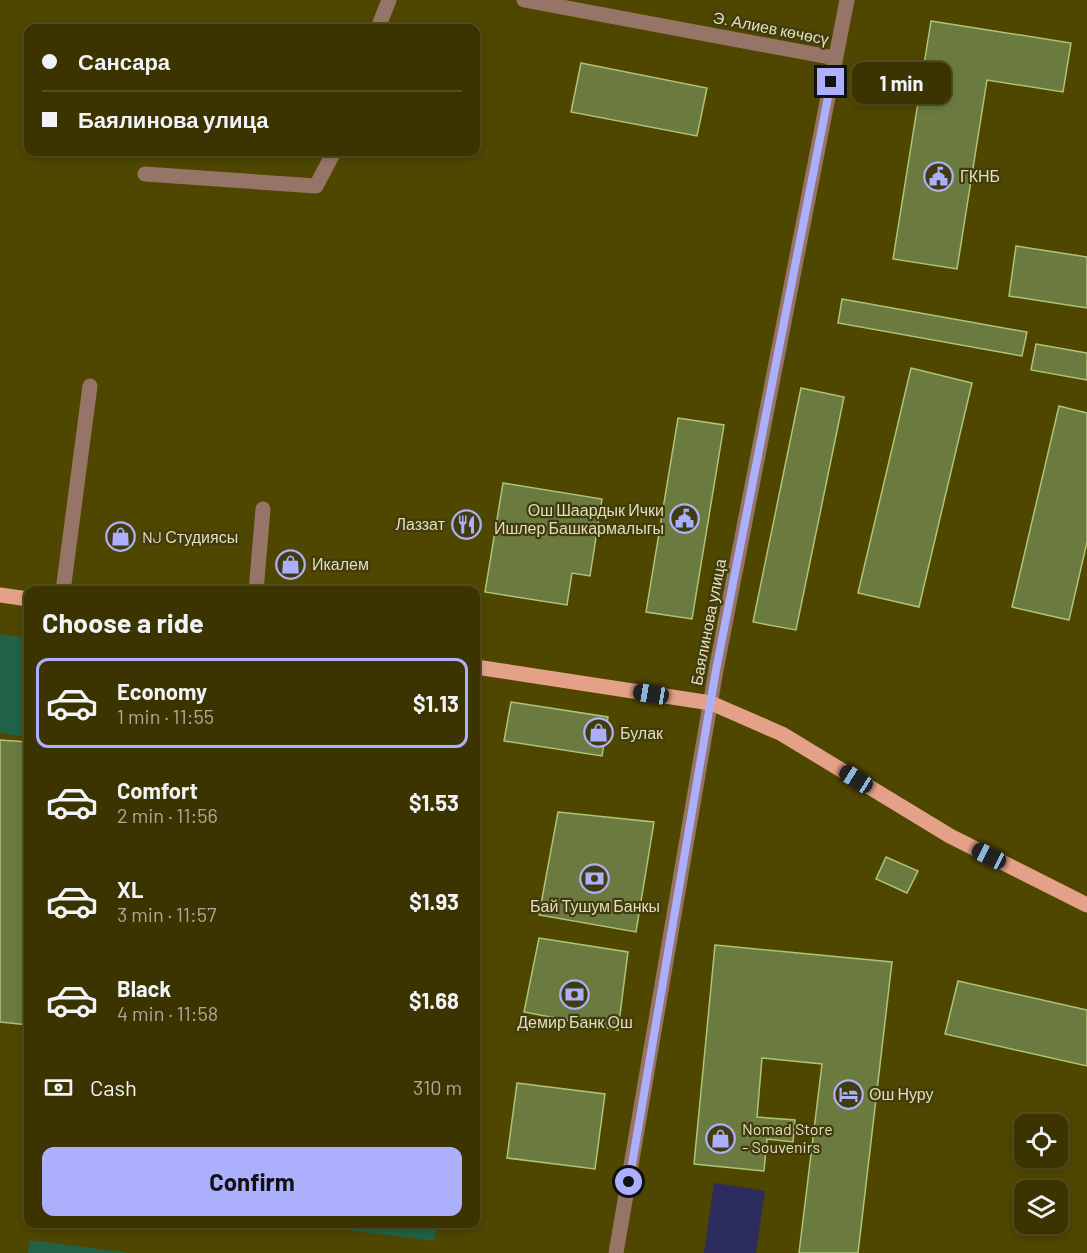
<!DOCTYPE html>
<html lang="en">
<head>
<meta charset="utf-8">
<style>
  :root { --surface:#3b3400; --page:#463f0f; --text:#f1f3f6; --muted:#acaa99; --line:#544f22; --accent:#acaffb }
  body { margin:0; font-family:Barlow,sans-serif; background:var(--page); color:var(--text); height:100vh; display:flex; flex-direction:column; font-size:22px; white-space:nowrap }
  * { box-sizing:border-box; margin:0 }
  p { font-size:20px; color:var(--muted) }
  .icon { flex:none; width:33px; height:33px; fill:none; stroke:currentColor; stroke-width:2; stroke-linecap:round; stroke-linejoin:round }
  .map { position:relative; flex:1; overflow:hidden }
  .details { position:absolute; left:24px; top:586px; width:456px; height:642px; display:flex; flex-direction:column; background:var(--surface); border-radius:12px; box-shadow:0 3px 9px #0003,0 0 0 2px var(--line) }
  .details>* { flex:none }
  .banner { position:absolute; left:24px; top:24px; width:456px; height:132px; border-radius:12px; box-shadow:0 3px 9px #0003,0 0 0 2px var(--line); display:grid; align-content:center; height:132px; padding:0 18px; background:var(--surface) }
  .tools { position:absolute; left:1014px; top:1114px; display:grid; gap:12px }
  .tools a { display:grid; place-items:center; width:54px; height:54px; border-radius:12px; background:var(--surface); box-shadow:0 3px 9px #0003,0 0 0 2px var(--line); font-size:30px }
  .end { position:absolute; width:27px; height:27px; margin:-14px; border:8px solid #acaffb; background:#111; box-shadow:0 0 0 3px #111 }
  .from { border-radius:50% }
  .bubble { position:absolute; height:42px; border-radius:12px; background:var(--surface); box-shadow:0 3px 9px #0003,0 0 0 2px var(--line); font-size:20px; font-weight:700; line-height:42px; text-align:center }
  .car { position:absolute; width:18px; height:36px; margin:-18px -9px; border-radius:8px; box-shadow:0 0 4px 2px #0007; background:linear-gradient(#222 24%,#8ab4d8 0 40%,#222 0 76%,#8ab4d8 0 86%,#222 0) }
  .banner b { display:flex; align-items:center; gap:21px; height:57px; font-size:22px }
  .banner b+b { border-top:2px solid var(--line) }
  .banner i { width:15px; height:15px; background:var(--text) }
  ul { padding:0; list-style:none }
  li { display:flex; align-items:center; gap:18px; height:90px; margin:0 12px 9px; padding:0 6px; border:3px solid transparent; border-radius:12px }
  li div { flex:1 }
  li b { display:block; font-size:22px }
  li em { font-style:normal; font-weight:700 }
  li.active { border-color:var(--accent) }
  li>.icon { width:54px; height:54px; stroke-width:1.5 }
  h2 { padding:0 18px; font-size:27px; line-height:72px }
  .pay { display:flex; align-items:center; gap:15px; height:66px; padding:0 18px; font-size:22px }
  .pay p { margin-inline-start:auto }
  .action { display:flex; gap:12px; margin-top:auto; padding:12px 18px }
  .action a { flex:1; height:69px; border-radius:12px; background:var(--accent); color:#111; font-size:24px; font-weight:700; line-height:69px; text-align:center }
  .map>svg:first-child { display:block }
  .green { fill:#216246 }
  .water { fill:#2d2c5e }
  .building { fill:#6b7b3f; stroke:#aec478; stroke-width:1.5 }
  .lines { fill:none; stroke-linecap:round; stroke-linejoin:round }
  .minor { stroke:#967568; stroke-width:15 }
  .major { stroke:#e4a188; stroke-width:15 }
  .route { stroke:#acaffb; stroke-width:8 }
  .labels { text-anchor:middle; stroke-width:4.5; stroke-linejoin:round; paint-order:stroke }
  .street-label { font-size:16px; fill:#e3dfb8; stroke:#413c10 }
  .poi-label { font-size:16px; fill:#e3dfb8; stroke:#413c10; text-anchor:start }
</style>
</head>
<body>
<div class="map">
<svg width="1087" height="1253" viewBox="0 0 1087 1253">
  <rect width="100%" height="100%" fill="#4f4600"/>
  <path class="green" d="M 0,634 L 28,638 L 28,737 L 0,733 Z
    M 300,1224 L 437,1224 L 434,1241 Z
    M 30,1240 L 130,1253 L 28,1253 Z"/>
  <path class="water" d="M 714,1183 L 765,1191 L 756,1253 L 704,1253 Z"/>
  <path class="building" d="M 931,21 L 1071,43 L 1063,92 L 987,80 L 957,269 L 893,259 Z
    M 581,63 L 707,88 L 697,136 L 571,112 Z
    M 1016,246 L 1087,257 L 1087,308 L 1009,296 Z
    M 842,299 L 1027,332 L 1022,356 L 838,323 Z
    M 1036,344 L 1087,353 L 1087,380 L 1031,370 Z
    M 911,368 L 972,383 L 919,607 L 858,593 Z
    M 801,388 L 844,397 L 796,630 L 753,622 Z
    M 1059,406 L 1087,413 L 1087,542 L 1069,620 L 1012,607 Z
    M 678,418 L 724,425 L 692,619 L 646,612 Z
    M 503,483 L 602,499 L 590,576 L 572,573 L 567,605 L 485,592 Z
    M 511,702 L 608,717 L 602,756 L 504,741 Z
    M 0,740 L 28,742 L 28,1025 L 0,1022 Z
    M 476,752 L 480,752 L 476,783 Z
    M 558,812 L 654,822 L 636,932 L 539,915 Z
    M 886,857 L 918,871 L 907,893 L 876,879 Z
    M 539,938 L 628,952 L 618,1030 L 524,1012 Z
    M 715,945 L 892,962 L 858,1253 L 799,1253 L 822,1064 L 762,1058 L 757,1117 L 795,1120 L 793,1142 L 767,1139 L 764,1171 L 694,1164 Z
    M 958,981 L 1087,1010 L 1087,1066 L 945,1034 Z
    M 517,1083 L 605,1094 L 595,1169 L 507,1158 Z"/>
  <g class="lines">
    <path class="minor" d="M 524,0 L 835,58
      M 378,28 L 389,0
      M 145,174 L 316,186 L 334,152
      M 63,591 L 90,386
      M 256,591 L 263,509
      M 616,1253 L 716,670 L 847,0"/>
    <path class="major" d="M 0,595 L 28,599
      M 476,667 L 711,703 L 782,734 L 950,836 L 1087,905"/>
  </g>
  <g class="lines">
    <path class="route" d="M 629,1182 L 716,670 L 831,82"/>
  </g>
  <defs>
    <symbol id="civic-ring" viewBox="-11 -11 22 22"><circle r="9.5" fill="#413c10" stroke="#acaffb" stroke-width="1.5"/><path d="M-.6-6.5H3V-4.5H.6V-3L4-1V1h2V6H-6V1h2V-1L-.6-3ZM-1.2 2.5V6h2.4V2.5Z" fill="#acaffb"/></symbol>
    <symbol id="restaurant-ring" viewBox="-11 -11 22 22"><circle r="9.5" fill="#413c10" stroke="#acaffb" stroke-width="1.5"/><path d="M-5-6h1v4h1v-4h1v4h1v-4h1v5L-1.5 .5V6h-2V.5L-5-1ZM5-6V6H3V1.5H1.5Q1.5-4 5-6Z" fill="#acaffb"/></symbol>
    <symbol id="shop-ring" viewBox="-11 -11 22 22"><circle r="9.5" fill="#413c10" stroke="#acaffb" stroke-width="1.5"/><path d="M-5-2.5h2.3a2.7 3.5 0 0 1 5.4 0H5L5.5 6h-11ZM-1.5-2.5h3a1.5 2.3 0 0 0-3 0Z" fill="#acaffb"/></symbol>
    <symbol id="bank-ring" viewBox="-11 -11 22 22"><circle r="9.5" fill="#413c10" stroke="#acaffb" stroke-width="1.5"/><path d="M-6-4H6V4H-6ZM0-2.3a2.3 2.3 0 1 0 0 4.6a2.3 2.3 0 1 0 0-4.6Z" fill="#acaffb"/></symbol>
    <symbol id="hotel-ring" viewBox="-11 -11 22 22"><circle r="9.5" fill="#413c10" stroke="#acaffb" stroke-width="1.5"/><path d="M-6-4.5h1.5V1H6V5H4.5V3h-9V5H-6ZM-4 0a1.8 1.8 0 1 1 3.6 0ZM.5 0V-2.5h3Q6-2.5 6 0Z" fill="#acaffb"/></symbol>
  </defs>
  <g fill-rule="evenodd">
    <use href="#civic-ring" x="922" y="160" width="33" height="33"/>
    <use href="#civic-ring" x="668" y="502" width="33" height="33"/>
    <use href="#restaurant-ring" x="450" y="508" width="33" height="33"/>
    <use href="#shop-ring" x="104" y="520" width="33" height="33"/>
    <use href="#shop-ring" x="274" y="548" width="33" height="33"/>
    <use href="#shop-ring" x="582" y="716" width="33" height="33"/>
    <use href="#bank-ring" x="578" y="862" width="33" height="33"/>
    <use href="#bank-ring" x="558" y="978" width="33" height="33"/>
    <use href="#hotel-ring" x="832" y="1078" width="33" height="33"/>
    <use href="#shop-ring" x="704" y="1122" width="33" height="33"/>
  </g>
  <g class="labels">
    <g class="street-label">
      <text transform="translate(771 28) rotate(11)" y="6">Э. Алиев көчөсү</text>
      <text transform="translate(708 622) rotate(-79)" y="6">Баялинова улица</text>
    </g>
    <g class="poi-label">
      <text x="960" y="182">ГКНБ</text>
      <text x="664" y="516" text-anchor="end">Ош Шаардык Ички<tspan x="664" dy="18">Ишлер Башкармалыгы</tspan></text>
      <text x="445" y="530" text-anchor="end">Лаззат</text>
      <text x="142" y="543">NJ Студиясы</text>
      <text x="312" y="570">Икалем</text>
      <text x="620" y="739">Булак</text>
      <text x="595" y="912" text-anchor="middle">Бай Тушум Банкы</text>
      <text x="575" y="1028" text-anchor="middle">Демир Банк Ош</text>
      <text x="869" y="1100">Ош Нуру</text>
      <text x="742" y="1135">Nomad Store<tspan x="742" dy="18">- Souvenirs</tspan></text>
    </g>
  </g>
</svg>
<div class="tools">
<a><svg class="icon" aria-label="locate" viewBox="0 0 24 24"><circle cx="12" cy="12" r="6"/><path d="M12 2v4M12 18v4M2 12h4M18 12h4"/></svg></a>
<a><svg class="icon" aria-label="layers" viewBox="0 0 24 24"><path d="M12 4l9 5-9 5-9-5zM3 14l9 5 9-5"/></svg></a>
</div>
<i class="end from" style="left:629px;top:1182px"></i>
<i class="end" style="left:831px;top:82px"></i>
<div class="bubble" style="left:852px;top:62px;width:99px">1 min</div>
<i class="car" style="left:651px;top:694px;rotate:279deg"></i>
<i class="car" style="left:856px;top:779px;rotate:302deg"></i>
<i class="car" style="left:989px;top:856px;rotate:297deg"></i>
<div class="banner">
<b><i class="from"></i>Сансара</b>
<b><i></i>Баялинова улица</b>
</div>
<section class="details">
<h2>Choose a ride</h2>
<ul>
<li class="active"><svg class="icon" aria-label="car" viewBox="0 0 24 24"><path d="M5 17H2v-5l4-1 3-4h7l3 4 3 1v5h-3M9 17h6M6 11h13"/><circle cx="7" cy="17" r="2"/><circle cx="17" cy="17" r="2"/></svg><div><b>Economy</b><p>1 min · 11:55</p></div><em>$1.13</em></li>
<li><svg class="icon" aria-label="car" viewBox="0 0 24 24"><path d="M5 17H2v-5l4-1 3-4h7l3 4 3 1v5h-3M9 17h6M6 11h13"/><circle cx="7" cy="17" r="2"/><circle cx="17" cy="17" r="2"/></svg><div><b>Comfort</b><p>2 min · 11:56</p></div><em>$1.53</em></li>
<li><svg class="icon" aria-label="car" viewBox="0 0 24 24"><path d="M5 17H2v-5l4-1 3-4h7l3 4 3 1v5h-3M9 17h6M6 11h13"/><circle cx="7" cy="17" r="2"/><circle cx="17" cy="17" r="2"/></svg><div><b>XL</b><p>3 min · 11:57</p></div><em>$1.93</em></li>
<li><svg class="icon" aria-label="car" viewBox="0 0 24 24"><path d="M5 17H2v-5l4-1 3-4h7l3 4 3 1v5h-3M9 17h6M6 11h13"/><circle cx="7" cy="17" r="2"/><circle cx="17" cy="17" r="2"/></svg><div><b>Black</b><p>4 min · 11:58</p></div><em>$1.68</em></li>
</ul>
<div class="pay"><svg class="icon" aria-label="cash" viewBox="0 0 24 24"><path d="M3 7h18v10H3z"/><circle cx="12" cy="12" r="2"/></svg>Cash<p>310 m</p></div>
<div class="action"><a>Confirm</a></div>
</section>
</div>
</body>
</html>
